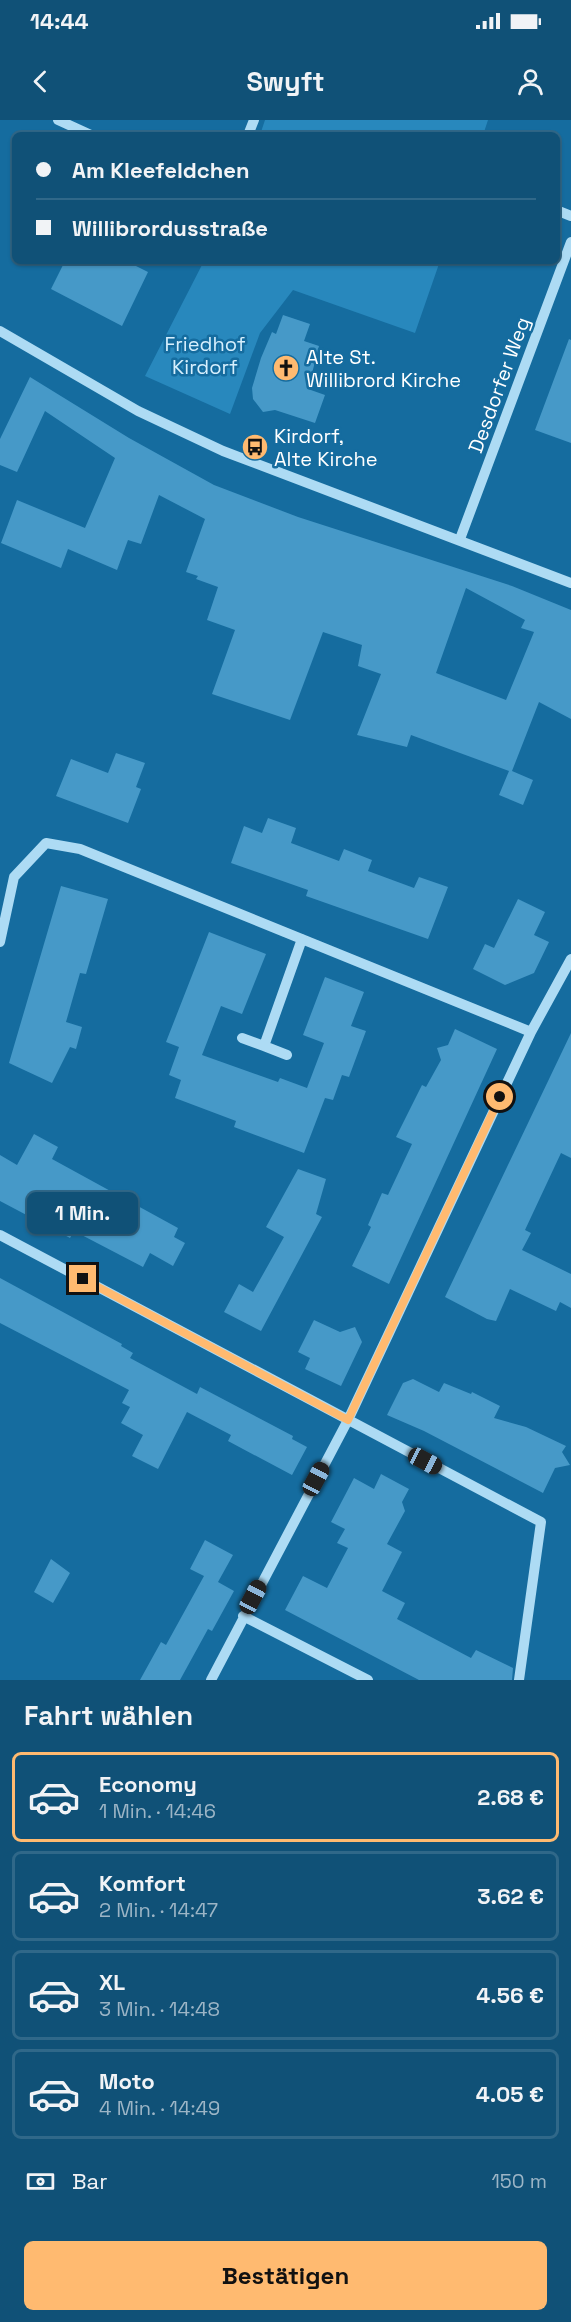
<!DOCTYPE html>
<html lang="de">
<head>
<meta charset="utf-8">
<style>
  :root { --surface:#105177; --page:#1e5b7f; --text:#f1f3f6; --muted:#9cb5c6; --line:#306889; --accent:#ffba70 }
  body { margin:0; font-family:"Space Grotesk",sans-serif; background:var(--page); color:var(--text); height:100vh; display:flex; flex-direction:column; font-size:22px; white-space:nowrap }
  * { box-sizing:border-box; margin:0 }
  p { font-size:20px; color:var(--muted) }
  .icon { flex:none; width:33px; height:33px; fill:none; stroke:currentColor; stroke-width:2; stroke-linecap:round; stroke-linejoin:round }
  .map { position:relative; height:1560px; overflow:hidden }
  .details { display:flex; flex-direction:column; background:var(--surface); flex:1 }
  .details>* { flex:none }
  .banner { position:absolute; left:12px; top:12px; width:548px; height:132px; border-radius:9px; box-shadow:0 2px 4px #0004,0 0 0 2px var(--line); display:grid; align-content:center; height:132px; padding:0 24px; background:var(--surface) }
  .end { position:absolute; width:27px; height:27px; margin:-14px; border:8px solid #ffba70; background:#111; box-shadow:0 0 0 3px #111 }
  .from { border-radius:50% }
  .bubble { position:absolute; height:42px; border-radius:9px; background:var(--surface); box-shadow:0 2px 4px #0004,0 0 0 2px var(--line); font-size:20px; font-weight:600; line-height:42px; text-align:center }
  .car { position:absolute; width:18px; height:36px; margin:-18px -9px; border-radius:8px; box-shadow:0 0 4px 2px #0007; background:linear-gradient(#222 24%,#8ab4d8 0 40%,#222 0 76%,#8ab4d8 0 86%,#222 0) }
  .banner b { display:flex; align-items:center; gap:21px; height:57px; font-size:22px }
  .banner b+b { border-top:2px solid var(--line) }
  .banner i { width:15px; height:15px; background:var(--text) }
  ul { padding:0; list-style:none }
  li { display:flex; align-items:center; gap:18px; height:90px; margin:0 12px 9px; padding:0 12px; border:3px solid var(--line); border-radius:9px }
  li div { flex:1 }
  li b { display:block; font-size:22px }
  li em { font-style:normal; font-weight:600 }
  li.selected { border-color:var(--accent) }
  li>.icon { width:54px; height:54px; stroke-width:1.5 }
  h2 { padding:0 24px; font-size:27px; line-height:72px }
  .pay { display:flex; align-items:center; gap:15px; height:66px; padding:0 24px; font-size:22px }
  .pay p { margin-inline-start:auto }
  .primary-button { display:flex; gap:12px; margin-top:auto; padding:12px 24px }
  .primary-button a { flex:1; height:69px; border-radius:9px; background:var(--accent); color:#111; font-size:24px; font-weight:600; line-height:69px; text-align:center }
  .status { display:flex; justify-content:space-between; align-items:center; height:42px; padding:0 30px; background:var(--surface); direction:ltr }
  .status svg { height:16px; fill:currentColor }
  header { display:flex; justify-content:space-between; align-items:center; height:78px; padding:0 24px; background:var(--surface); font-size:27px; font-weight:600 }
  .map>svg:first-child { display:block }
  .green { fill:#2888bd }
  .building { fill:#4699c8; fill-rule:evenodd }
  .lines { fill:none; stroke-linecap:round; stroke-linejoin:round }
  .minor { stroke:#addbf4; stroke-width:10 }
  .route { stroke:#ffba70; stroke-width:8 }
  .labels { text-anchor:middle; stroke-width:5; stroke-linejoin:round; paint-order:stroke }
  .park-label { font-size:20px; fill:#d6effd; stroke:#156c9f }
  .poi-label { font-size:20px; fill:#fff; stroke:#156c9f; text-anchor:start }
  .street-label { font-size:20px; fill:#fff; stroke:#156c9f }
</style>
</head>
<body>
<div class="status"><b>14:44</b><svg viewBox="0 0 49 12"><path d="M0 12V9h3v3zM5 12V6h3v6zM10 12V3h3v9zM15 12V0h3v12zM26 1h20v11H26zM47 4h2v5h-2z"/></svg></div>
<header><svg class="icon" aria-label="back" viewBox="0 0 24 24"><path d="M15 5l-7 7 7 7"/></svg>Swyft<svg class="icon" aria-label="person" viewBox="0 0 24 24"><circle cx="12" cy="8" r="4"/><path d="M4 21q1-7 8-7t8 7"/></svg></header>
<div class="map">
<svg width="571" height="1560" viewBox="0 0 571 1560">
  <rect width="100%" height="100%" fill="#156c9f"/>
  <path class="green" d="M 265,0 L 488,0 L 483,15 L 260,15 Z
    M 204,141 L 440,141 L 415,213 L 293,170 L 260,213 L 230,294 L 145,256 Z"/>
  <path class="building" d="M 65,141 L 126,141 L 148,152 L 122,206 L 51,169 Z
    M 283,195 L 310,204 L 304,221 L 319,226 L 308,269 L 325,275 L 315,303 L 275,290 L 263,292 L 253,279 L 252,268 L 261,238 L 272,212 L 276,214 Z
    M 569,219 L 571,220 L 571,323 L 535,310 Z
    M 30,257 L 129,318 L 214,365 L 298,397 L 512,466 L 571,490 L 571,599 L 539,582 L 512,651 L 533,660 L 523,685 L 499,675 L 509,651 L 411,615 L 407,627 L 357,615 L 381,554 L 358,546 L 362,525 L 323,512 L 290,600 L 212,574 L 235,510 L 207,500 L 218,467 L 196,459 L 198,456 L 186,452 L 205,399 L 159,375 L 141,424 L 128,420 L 117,450 L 68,429 L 61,448 L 1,423 L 17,380 L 85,408 L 115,338 L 45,291 L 17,352 L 0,345 L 0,319 ZM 466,468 L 525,500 L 521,508 L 534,512 L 506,580 L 436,553 Z
    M 116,633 L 145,643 L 136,667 L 141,669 L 128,703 L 56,676 L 71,639 L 108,653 Z
    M 268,698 L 296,708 L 291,723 L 339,741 L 344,729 L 372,740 L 368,751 L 414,768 L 419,757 L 448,767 L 428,819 L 306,776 L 308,770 L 231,743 L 244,706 L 262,713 Z
    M 61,766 L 108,779 L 86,854 L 80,853 L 66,902 L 82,907 L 76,929 L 70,927 L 52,963 L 9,943 Z
    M 518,779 L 545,792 L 534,815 L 549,822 L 534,853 L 505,865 L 473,849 L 485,824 L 494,828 Z
    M 209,812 L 266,834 L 242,894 L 221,886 L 202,935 L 278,962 L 280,958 L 307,968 L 324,923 L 303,915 L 325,857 L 364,872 L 351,906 L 366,911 L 349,957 L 342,955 L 333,980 L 325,978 L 304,1033 L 234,1007 L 236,1001 L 175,978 L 181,960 L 169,955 L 179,927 L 166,922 Z
    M 455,909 L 497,929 L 389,1164 L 352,1146 L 371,1107 L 368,1105 L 382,1073 L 388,1075 L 412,1024 L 396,1017 L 422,965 L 426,967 L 441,940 L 437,928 L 448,925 Z
    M 571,913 L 571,1038 L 561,1033 L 525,1110 L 531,1113 L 522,1130 L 571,1154 L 571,1188 L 560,1182 L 556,1191 L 510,1169 L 496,1201 L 487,1199 L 445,1177 Z
    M 34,1014 L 58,1027 L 52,1039 L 178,1108 L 174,1117 L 185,1123 L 173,1146 L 150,1133 L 143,1147 L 74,1111 L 70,1118 L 0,1081 L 0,1035 L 17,1045 Z
    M 298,1049 L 326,1059 L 316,1094 L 322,1097 L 261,1211 L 224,1192 L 239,1164 L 253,1172 L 284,1117 L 266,1107 Z
    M 0,1158 L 122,1224 L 121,1226 L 133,1233 L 130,1238 L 197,1274 L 200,1267 L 293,1316 L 292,1319 L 307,1327 L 292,1355 L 228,1321 L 231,1315 L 187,1292 L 158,1349 L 132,1336 L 143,1315 L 121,1303 L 130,1287 L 122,1283 L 129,1270 L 0,1203 Z
    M 314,1200 L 340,1212 L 355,1207 L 362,1222 L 341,1266 L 305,1249 L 310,1238 L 298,1232 Z
    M 413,1259 L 439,1272 L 444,1263 L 471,1274 L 472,1272 L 500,1286 L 494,1298 L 526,1307 L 566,1326 L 562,1332 L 570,1345 L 555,1348 L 543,1373 L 424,1311 L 387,1295 L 403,1263 Z
    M 381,1354 L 409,1369 L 402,1382 L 405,1391 L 387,1424 L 402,1432 L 382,1471 L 405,1483 L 397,1499 L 471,1538 L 476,1530 L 513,1548 L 512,1560 L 419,1560 L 285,1490 L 303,1456 L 327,1468 L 348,1428 L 337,1423 L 345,1409 L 331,1402 L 354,1358 L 374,1369 Z
    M 205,1420 L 233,1435 L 218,1462 L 234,1471 L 212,1511 L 208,1509 L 180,1560 L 140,1560 L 161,1522 L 166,1525 L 204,1456 L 190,1449 Z
    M 51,1439 L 70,1453 L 53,1483 L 34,1472 Z"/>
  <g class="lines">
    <path class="minor" d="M 58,0 L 91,15
      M 248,15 L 254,0
      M 556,90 L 571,96
      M 0,211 L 138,291 L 223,331 L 571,463
      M 460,419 L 571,122
      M 0,822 L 14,757 L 46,723 L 80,729 L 531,912
      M 242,918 L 264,926
      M 287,935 L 264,926 L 302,819
      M 0,1115 L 541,1402 L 519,1560
      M 243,1496 L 368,1560
      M 211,1560 L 348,1300 L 531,912 L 571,839"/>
  </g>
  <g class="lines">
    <path class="route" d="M 83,1159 L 348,1300 L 500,977"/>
  </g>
  <defs>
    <symbol id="church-disc" viewBox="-11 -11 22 22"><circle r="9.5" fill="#ffba70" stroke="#156c9f"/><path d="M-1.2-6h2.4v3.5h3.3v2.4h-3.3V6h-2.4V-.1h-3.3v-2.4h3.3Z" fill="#111"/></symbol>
    <symbol id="bus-disc" viewBox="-11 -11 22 22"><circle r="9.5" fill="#ffba70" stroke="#156c9f"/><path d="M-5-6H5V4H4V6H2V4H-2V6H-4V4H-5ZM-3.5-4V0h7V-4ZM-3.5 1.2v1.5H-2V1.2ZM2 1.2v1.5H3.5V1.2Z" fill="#111"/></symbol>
  </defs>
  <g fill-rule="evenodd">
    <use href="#church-disc" x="271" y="233" width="30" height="30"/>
    <use href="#bus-disc" x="240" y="312" width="30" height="30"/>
  </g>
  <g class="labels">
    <g class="park-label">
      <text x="205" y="231">Friedhof<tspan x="205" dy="23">Kirdorf</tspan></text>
    </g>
    <g class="poi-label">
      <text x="306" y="244">Alte St.<tspan x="306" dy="23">Willibrord Kirche</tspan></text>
      <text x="274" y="323">Kirdorf,<tspan x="274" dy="23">Alte Kirche</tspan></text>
    </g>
    <g class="street-label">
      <text transform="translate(499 265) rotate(-70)" y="7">Desdorfer Weg</text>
    </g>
  </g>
</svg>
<i class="end from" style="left:500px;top:977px"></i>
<i class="end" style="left:83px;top:1159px"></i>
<div class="bubble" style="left:27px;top:1072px;width:111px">1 Min.</div>
<i class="car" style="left:425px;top:1341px;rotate:118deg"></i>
<i class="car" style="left:316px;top:1359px;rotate:28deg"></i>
<i class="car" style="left:253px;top:1477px;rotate:28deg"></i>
<div class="banner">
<b><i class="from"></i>Am Kleefeldchen</b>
<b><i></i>Willibrordusstraße</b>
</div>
</div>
<section class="details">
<h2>Fahrt wählen</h2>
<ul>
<li class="selected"><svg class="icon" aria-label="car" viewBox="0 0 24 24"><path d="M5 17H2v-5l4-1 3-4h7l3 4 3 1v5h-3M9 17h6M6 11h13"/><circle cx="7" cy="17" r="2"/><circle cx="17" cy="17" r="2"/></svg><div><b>Economy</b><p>1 Min. · 14:46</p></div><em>2.68 €</em></li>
<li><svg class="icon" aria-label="car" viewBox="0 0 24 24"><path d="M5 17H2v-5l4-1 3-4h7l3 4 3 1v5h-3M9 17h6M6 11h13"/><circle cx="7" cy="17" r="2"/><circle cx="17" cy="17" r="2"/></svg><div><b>Komfort</b><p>2 Min. · 14:47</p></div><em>3.62 €</em></li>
<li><svg class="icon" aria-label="car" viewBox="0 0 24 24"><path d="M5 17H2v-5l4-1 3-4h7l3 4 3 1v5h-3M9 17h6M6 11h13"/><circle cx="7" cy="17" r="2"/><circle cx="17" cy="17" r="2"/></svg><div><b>XL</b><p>3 Min. · 14:48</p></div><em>4.56 €</em></li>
<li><svg class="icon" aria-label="car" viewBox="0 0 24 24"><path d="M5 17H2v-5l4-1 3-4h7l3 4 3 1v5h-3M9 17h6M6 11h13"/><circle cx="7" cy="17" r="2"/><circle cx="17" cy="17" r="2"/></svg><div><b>Moto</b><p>4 Min. · 14:49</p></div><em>4.05 €</em></li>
</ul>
<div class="pay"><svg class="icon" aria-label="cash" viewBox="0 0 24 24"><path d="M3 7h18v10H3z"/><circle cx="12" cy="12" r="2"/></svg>Bar<p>150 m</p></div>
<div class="primary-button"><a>Bestätigen</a></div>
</section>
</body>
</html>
